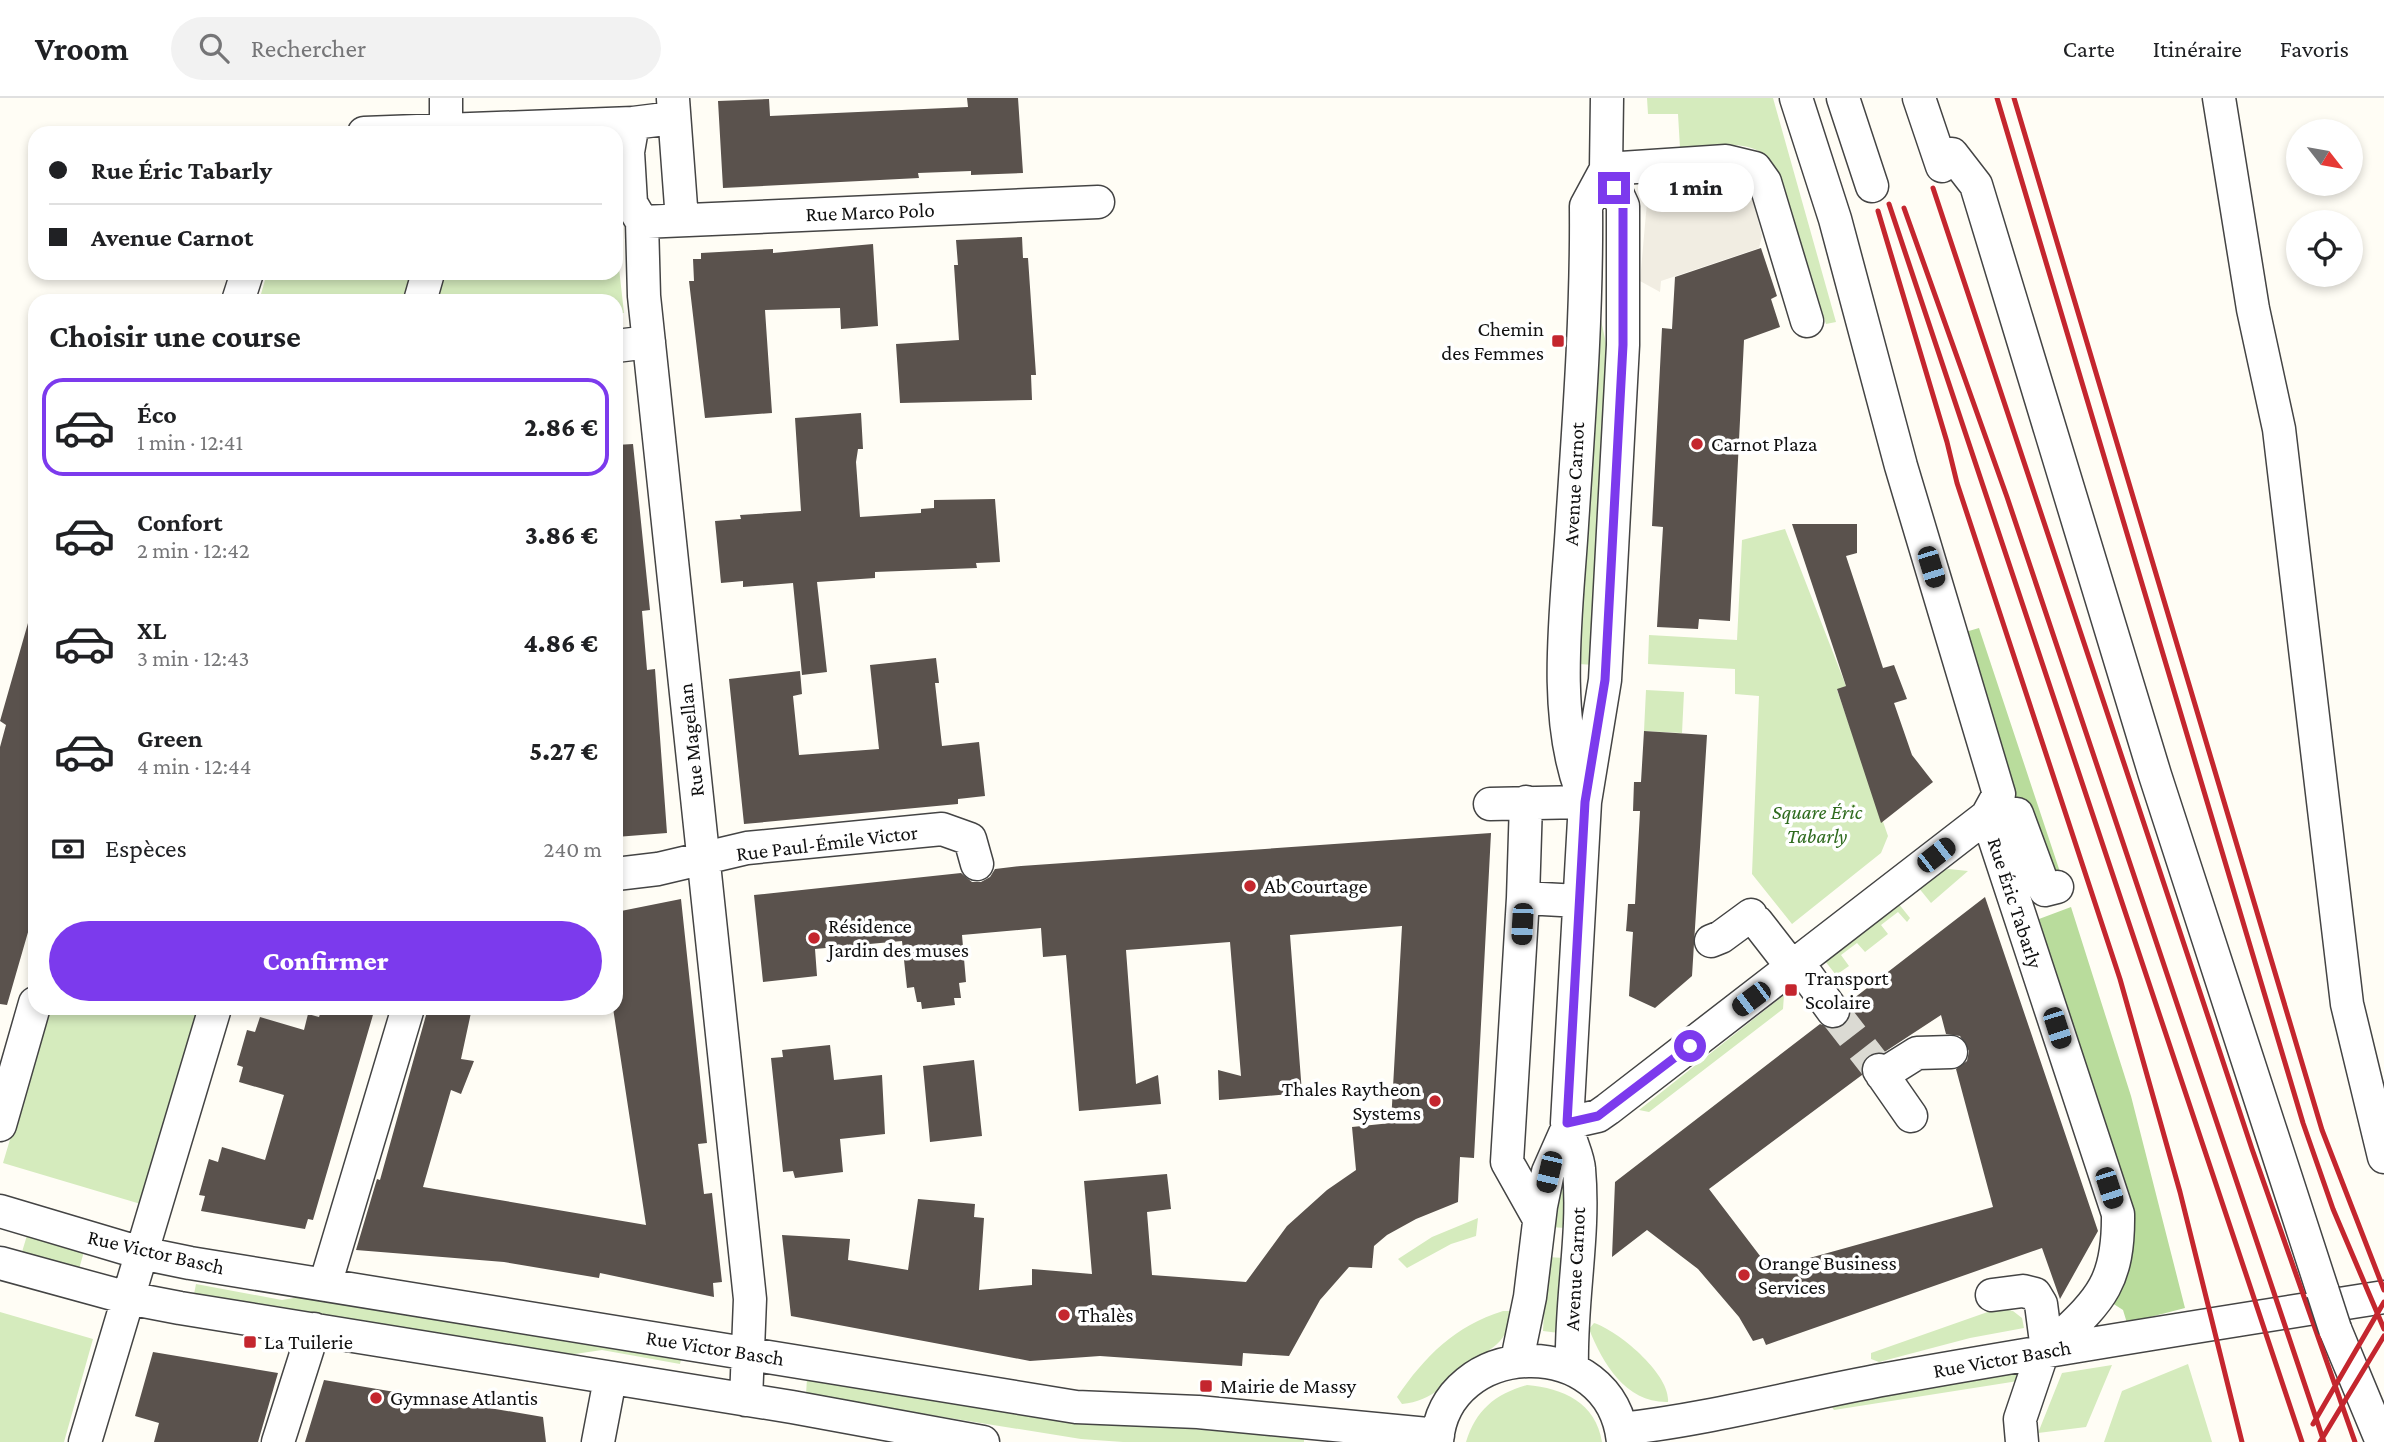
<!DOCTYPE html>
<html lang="fr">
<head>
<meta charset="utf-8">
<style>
  :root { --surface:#fff; --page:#f2f2f2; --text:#202124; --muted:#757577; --line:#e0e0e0; --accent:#7c3aed }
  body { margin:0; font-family:"Crimson Pro",serif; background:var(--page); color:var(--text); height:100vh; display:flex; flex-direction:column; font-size:26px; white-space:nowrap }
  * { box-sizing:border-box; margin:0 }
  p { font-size:23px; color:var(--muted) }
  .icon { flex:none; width:38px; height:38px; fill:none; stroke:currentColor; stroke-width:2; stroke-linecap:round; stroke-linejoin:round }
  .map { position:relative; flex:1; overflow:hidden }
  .sheet { position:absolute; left:28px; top:196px; width:595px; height:721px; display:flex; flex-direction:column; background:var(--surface); border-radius:21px; box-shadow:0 4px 10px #0003 }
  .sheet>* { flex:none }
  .banner { position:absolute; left:28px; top:28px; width:595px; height:154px; border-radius:21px; box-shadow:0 4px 10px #0003; display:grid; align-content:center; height:154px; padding:0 21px; background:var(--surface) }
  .needle { width:46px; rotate:121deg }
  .tools { position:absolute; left:2286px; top:21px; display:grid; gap:14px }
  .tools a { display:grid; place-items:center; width:77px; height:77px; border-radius:50%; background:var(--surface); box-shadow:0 4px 10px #0003; font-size:35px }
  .end { position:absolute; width:32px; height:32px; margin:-16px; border:9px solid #7c3aed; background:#fff; box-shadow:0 0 0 4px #fff }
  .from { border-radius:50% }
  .bubble { position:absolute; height:49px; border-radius:24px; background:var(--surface); box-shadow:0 4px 10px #0003; font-size:23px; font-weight:800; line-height:49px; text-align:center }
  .car { position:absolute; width:21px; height:42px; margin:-21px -10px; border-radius:9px; box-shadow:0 0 5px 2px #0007; background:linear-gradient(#222 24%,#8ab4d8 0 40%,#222 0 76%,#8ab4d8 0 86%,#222 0) }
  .banner b { display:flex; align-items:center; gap:24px; height:66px; font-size:26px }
  .banner b+b { border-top:2px solid var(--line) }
  .banner i { width:18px; height:18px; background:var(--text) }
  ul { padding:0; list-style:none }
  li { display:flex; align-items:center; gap:21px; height:98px; margin:0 14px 10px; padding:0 7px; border:4px solid transparent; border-radius:21px }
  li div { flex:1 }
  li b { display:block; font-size:26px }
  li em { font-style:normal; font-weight:800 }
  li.current { border-color:var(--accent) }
  li>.icon { width:63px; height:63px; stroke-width:1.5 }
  h2 { padding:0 21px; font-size:32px; line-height:84px }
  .pay { display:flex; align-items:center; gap:18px; height:77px; padding:0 21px; font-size:26px }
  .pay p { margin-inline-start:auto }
  .cta { display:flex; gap:14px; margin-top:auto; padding:14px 21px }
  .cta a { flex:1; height:80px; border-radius:42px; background:var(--accent); color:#fff; font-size:28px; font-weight:800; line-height:80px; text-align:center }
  header { display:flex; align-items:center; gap:42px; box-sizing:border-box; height:98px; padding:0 35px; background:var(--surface); border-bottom:2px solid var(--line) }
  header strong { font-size:33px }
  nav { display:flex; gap:38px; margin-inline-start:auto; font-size:24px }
  .search { width:490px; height:63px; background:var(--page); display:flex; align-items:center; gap:18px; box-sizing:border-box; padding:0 24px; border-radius:38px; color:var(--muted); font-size:26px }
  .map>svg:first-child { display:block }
  .green { fill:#d5ebbd }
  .forest { fill:#b9dc9c }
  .plaza { fill:#f1ede2 }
  .building { fill:#5a524d; fill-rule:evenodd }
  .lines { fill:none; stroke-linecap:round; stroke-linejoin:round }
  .minor-tunnel { stroke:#dbdad3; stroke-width:32; stroke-dasharray:32 16; stroke-linecap:butt }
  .minor-casing { stroke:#444; stroke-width:35 }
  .minor { stroke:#fff; stroke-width:32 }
  .rail { stroke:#c4262e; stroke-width:5 }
  .minor-bridge-casing { stroke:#444; stroke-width:35; stroke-linecap:butt }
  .minor-bridge { stroke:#fff; stroke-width:32 }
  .route { stroke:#7c3aed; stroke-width:9 }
  .poi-dot { fill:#c4262e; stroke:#fff; stroke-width:2.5 }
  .labels { text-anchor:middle; stroke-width:7; stroke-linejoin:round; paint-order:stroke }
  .street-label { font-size:21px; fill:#111; stroke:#fff }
  .poi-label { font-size:21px; fill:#111; stroke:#fff; text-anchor:start }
  .park-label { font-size:21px; font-style:italic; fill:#2f6b1f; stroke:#fff }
</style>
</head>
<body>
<header>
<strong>Vroom</strong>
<div class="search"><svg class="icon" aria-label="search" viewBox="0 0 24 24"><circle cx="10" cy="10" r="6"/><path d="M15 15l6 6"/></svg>Rechercher</div>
<nav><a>Carte</a><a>Itinéraire</a><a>Favoris</a></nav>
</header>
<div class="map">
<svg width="2384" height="1344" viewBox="0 0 2384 1344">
  <rect width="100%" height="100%" fill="#fffdf5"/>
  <path class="green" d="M 1647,0 L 1773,0 L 1836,224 L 1826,226 L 1771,63 C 1751,38 1710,49 1680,50 L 1678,16 L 1648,16 Z
    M 616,143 L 624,215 L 616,215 L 616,203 L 259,203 L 267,175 L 616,175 Z
    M 1598,154 L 1603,154 L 1600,218 L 1609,259 L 1595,567 L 1578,566 Z
    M 1785,431 L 1846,588 L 1837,592 L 1888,738 L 1881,755 L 1792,826 L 1752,776 L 1759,598 L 1735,596 L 1735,571 L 1648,566 L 1649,537 L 1737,542 L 1742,442 Z
    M 1646,592 L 1684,594 L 1682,635 L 1644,633 Z
    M 1949,771 L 1968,773 L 1931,805 L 1918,789 L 1939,773 Z
    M 1898,805 L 1910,820 L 1907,824 L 1898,814 L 1881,827 L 1888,836 L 1865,854 L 1857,845 L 1841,857 L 1849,868 L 1836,877 L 1825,863 Z
    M 1784,897 L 1783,911 L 1649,1014 L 1639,1012 Z
    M 49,910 L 201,910 L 144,1107 L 3,1065 Z
    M 1565,1060 L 1566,1130 L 1548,1129 Z
    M 1478,1120 L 1476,1138 L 1451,1146 L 1407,1170 L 1398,1161 L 1432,1139 Z
    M 28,1134 L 85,1150 L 79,1171 L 22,1154 Z
    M 1547,1159 L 1565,1160 L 1559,1235 L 1543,1233 Z
    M 196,1186 L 282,1202 L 311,1197 L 682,1257 L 680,1266 L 602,1252 L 568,1257 L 194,1196 Z
    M 1999,1210 L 2013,1213 L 2022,1220 L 2024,1230 L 1970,1240 L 1879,1264 L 1871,1261 L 1871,1255 Z
    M 1503,1213 L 1513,1213 C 1511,1224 1508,1234 1500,1243 C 1492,1252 1479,1258 1470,1266 C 1447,1284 1433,1303 1402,1306 L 1397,1299 C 1425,1258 1455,1228 1503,1213 Z
    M 0,1214 L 93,1241 L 64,1344 L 0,1344 Z
    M 1594,1225 C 1619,1233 1671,1277 1668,1304 C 1626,1305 1603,1266 1589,1231 Z
    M 2188,1266 L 2212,1344 L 2104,1344 L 2122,1293 Z
    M 2112,1267 L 2086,1329 L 2038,1335 L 2062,1275 Z
    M 2020,1275 L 2018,1283 L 1834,1312 L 1830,1306 Z
    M 807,1280 L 1083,1322 L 1304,1340 L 1304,1344 L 1123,1344 L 1081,1341 L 806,1297 Z
    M 1527,1287 C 1563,1290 1596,1305 1602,1344 L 1466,1344 C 1476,1312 1495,1296 1527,1287 Z"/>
  <path class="forest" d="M 1979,530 L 2063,783 L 2046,771 L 2020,703 L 2012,694 L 1962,535 Z
    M 2071,809 L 2131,998 L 2185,1210 L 2127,1225 L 2123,1212 L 2109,1203 C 2136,1172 2135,1149 2128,1109 L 2039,821 Z"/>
  <path class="plaza" d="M 1733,77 L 1749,87 L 1762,138 L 1759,150 L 1661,183 L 1660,194 L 1640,183 L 1648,93 L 1655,81 Z"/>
  <path class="building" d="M 967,0 L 1018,0 L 1023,75 L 971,77 L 971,73 L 918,75 L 919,80 L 723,90 L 718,3 L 769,1 L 770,18 L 968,9 Z
    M 1022,139 L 1023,160 L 1028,160 L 1036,277 L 1031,277 L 1032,302 L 900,305 L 896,246 L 959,242 L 954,167 L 958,167 L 956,142 Z
    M 873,146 L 878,228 L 841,231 L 840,210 L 765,212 L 772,315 L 705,320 L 689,183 L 694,183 L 693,161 L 701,161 L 701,155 L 773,151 L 773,155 Z
    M 1761,150 L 1777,198 L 1771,201 L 1780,229 L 1744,242 L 1730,523 L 1699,521 L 1698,531 L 1657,529 L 1663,429 L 1652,428 L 1662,230 L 1672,231 L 1675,179 Z
    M 861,315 L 863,351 L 858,351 L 856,364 L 860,419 L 921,415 L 921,411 L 934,410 L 934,402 L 995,401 L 1000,464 L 976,465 L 977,470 L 875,474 L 875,480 L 817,484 L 827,574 L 802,577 L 793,485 L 743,489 L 743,483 L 721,485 L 715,423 L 741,421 L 740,417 L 801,413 L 795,320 Z
    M 633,346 L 650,512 L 642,513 L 647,572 L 655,571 L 667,735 L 616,739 L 616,347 Z
    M 1792,426 L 1857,426 L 1857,455 L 1846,458 L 1883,570 L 1894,567 L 1907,601 L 1894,605 L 1912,657 L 1933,684 L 1881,725 L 1837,591 L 1846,588 Z
    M 28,525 L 35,526 L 35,810 L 7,907 L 0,906 L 0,649 L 6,627 L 0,623 Z
    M 936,560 L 939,585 L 935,585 L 942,648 L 979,644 L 985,698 L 958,701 L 958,706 L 744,726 L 729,581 L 800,573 L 802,596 L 793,598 L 799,657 L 879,651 L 870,567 Z
    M 1644,633 L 1707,637 L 1692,878 L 1655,910 L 1629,898 L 1633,834 L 1626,833 L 1627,821 L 1628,806 L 1635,806 L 1640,713 L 1633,713 L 1634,684 L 1641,684 Z
    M 1491,735 L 1474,1060 L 1460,1059 L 1458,1104 L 1416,1121 L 1387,1137 L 1374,1148 L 1372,1170 L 1349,1169 L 1320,1202 L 1289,1258 L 1243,1255 L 1242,1268 L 1100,1258 L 1030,1263 L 791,1218 L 782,1137 L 850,1141 L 848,1162 L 908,1172 L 918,1101 L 975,1106 L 974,1119 L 984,1120 L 979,1192 L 1032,1187 L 1032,1171 L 1092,1176 L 1084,1083 L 1167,1076 L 1171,1111 L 1147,1114 L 1152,1177 L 1246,1184 L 1287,1128 L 1327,1092 L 1356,1072 L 1352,1029 L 1391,1025 L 1402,828 L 1290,837 L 1302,995 L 1219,1002 L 1218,972 L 1241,978 L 1230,844 L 1126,852 L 1136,986 L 1158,977 L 1161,1006 L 1079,1013 L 1066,857 L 1043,859 L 1041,830 L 962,837 L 966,884 L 959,885 L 961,900 L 954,900 L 955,907 L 922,911 L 921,904 L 917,904 L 914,889 L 907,890 L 902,843 L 815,851 L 817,878 L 763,884 L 754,797 L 961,775 L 972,784 L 981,784 L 990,779 L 995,771 L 1021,768 Z
    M 1985,799 L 2098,1133 L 2060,1201 L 2042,1150 L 1766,1247 L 1763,1240 L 1753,1243 L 1739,1219 L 1698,1171 L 1647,1132 L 1612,1159 L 1615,1084 L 1820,926 L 1834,931 L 1844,927 L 1850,920 L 1849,904 ZM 1941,917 L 1946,936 L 1960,938 L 1969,953 L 1967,963 L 1956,971 L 1993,1109 L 1770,1171 L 1709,1091 L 1862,977 L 1862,965 L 1868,957 L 1883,955 Z
    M 681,801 L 707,1045 L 698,1046 L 704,1096 L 712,1095 L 722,1184 L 713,1185 L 714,1199 L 600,1175 L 599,1180 L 504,1164 L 356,1152 L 377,1081 L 380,1082 L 428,910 L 472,910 L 461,961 L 474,963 L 461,996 L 451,992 L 423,1089 L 646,1127 L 613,910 L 616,910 L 616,814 Z
    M 322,910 L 375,910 L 313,1122 L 308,1121 L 305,1131 L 201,1113 L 205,1098 L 199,1097 L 209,1061 L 218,1064 L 222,1049 L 265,1062 L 284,997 L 239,984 L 243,969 L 237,967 L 247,932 L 255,934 L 260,919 L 304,932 L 308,916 L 319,919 Z
    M 830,947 L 834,982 L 882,977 L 885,1036 L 840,1041 L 843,1074 L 795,1080 L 793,1073 L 783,1074 L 771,960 L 783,959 L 782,952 Z
    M 974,962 L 982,1038 L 930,1044 L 923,968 Z
    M 153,1254 L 278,1275 L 258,1344 L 154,1344 L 159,1325 L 135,1318 Z
    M 324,1282 L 543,1319 L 546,1344 L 305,1344 Z"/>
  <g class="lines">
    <path class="minor-tunnel" d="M 1833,913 L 1879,972"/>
    <defs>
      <path id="minor" d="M 1843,0 L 1872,88
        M 1919,0 L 1942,68
        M 2219,0 L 2253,211 L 2279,331 L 2347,906 L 2384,1059
        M 673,1 L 682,122
        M 673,20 L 633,25 L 628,54 L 631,105 L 642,124 L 644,198 L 750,1201 L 746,1302
        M 446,31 L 446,0
        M 364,35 L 633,25
        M 1938,56 L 1952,56 L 1976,87 L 2155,677 L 2323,1194
        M 1606,71 L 1726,63 L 1755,70 L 1765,84 L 1807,223
        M 642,124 L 1098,104
        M 238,203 L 247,175
        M 420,203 L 428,175
        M 616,248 L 649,244
        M 1581,692 C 1552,613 1567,510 1572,427 C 1579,321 1587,214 1586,108 L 1606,71
        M 1526,704 L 1523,800 L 1507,1064 L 1539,1121
        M 1490,706 L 1585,704
        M 1987,718 L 2118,1116 C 2119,1190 2097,1204 2047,1252
        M 1987,718 L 2017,716 L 2045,792 L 2057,789
        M 616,776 L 658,771 L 747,750 L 942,731 L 970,741 L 977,766
        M 1523,800 L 1579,803
        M 1757,824 L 1792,869
        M 1711,843 L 1721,839 L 1751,817
        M 1798,865 L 1833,913
        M 1879,972 L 1911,1018
        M 1882,977 L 1917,955 L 1951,954
        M 1567,1025 L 1598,1018 L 1608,1011 L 1987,718 L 1999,696 L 1901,368 L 1835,121 L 1796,0
        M 0,1027 L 35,905
        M 0,1113 L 141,1155 L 190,1165 L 1076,1309 L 1198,1314 L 1438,1337
        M 0,1165 L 128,1200 L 180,1210 L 792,1309 L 983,1344
        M 325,1187 L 408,910
        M 1992,1197 L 2023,1193 L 2035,1196 L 2041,1206 L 2047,1252
        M 2335,1231 L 2382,1344
        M 1517,1262 L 1530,1199 L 1541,1108 L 1548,1074 L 1567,1031
        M 1572,1270 C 1570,1204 1585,1137 1579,1071 C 1578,1056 1568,1041 1567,1025 L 1585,704 L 1605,582 L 1623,247 L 1623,108 L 1606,71 L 1607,0
        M 1621,1331 C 1711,1321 1798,1297 1887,1281 C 2052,1251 2218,1225 2384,1199
        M 85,1344 L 215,910
        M 278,1344 L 314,1231
        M 598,1344 L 610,1281
        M 1437,1344 C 1444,1240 1612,1232 1623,1344
        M 2022,1344 L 2020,1321 L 2043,1253"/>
    </defs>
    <use href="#minor" class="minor-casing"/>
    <use href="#minor" class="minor"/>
    <path class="rail" d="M 1997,0 L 2303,1025 L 2333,1111 L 2384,1231
      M 2014,0 L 2322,1032 L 2384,1192
      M 1933,90 L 2252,1051 L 2355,1344
      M 1889,106 L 2302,1344
      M 1904,110 L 2007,399 L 2324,1344
      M 1878,113 L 1947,344 L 1957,385 L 2120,881 L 2180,1094 L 2242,1344
      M 2313,1326 L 2384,1204
      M 2320,1344 L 2384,1238"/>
    <defs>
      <path id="minor-bridge" d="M 2323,1194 L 2335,1231"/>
    </defs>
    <use href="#minor-bridge" class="minor-bridge-casing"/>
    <use href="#minor-bridge" class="minor-bridge"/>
  </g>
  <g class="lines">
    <path class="route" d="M 1614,90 L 1623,108 L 1623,247 L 1605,582 L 1585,704 L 1567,1025 L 1598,1018 L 1690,948"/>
  </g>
  <g class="poi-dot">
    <rect x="1551" y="236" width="14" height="14" rx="3.5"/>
    <circle cx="1697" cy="346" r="7"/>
    <circle cx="1250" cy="788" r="7"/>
    <circle cx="814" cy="840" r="7"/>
    <rect x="1784" y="885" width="14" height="14" rx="3.5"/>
    <circle cx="1435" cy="1003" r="7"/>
    <circle cx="1744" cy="1177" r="7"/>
    <circle cx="1064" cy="1217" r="7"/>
    <rect x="243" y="1237" width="14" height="14" rx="3.5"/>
    <rect x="1199" y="1281" width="14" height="14" rx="3.5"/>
    <circle cx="376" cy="1300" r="7"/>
  </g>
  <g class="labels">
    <g class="street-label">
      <text transform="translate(870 114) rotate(-2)" y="7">Rue Marco Polo</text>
      <text transform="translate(1574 386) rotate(-87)" y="7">Avenue Carnot</text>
      <text transform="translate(691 642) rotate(-96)" y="7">Rue Magellan</text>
      <text transform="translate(827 745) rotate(-7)" y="7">Rue Paul-Émile Victor</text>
      <text transform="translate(2015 805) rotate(72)" y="7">Rue Éric Tabarly</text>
      <text transform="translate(156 1154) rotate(13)" y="7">Rue Victor Basch</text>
      <text transform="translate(1575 1171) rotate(-87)" y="7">Avenue Carnot</text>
      <text transform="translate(715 1250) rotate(9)" y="7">Rue Victor Basch</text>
      <text transform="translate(2002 1261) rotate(-10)" y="7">Rue Victor Basch</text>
    </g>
    <g class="poi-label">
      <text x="1544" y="238" text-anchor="end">Chemin<tspan x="1544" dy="24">des Femmes</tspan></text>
      <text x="1711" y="353">Carnot Plaza</text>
      <text x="1264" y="795">Ab Courtage</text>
      <text x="828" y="835">Résidence<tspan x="828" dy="24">Jardin des muses</tspan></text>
      <text x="1805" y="887">Transport<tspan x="1805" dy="24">Scolaire</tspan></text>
      <text x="1421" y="998" text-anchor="end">Thales Raytheon<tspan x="1421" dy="24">Systems</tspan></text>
      <text x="1758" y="1172">Orange Business<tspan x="1758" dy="24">Services</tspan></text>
      <text x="1078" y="1224">Thalès</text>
      <text x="264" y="1251">La Tuilerie</text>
      <text x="1220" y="1295">Mairie de Massy</text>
      <text x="390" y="1307">Gymnase Atlantis</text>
    </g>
    <g class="park-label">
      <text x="1817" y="721">Square Éric<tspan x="1817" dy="24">Tabarly</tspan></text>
    </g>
  </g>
</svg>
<div class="tools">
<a><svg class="needle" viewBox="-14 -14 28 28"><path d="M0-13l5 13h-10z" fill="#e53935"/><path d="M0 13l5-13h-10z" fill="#757577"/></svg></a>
<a><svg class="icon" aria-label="locate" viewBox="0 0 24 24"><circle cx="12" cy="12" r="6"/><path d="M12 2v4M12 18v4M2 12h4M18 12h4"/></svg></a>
</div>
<i class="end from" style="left:1690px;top:948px"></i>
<i class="end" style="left:1614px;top:90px"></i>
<div class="bubble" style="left:1638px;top:65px;width:116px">1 min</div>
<i class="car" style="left:1931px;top:469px;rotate:163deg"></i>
<i class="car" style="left:1936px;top:757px;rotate:52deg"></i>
<i class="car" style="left:1522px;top:826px;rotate:183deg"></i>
<i class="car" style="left:1751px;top:901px;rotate:233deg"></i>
<i class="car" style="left:2057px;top:930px;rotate:162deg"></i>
<i class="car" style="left:1549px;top:1074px;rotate:193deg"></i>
<i class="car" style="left:2109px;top:1090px;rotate:162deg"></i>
<div class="banner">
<b><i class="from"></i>Rue Éric Tabarly</b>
<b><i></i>Avenue Carnot</b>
</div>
<section class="sheet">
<h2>Choisir une course</h2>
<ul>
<li class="current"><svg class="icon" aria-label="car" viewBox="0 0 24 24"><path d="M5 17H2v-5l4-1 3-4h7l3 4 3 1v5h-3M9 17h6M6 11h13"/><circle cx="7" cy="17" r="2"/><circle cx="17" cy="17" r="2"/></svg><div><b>Éco</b><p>1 min · 12:41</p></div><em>2.86 €</em></li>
<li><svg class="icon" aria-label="car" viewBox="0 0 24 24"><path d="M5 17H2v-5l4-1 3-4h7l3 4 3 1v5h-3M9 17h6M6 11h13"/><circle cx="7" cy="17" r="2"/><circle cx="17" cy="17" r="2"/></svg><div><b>Confort</b><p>2 min · 12:42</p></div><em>3.86 €</em></li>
<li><svg class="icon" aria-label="car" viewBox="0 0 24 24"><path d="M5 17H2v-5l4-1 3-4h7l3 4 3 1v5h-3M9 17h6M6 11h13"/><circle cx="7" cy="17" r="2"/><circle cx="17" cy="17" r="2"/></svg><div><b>XL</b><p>3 min · 12:43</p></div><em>4.86 €</em></li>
<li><svg class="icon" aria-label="car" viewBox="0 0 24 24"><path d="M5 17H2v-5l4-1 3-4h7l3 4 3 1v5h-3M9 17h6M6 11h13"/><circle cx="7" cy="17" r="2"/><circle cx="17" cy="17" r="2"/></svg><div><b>Green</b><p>4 min · 12:44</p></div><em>5.27 €</em></li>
</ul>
<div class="pay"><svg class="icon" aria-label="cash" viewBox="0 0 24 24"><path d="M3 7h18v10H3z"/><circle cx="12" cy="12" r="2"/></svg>Espèces<p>240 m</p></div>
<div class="cta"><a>Confirmer</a></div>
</section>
</div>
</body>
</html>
